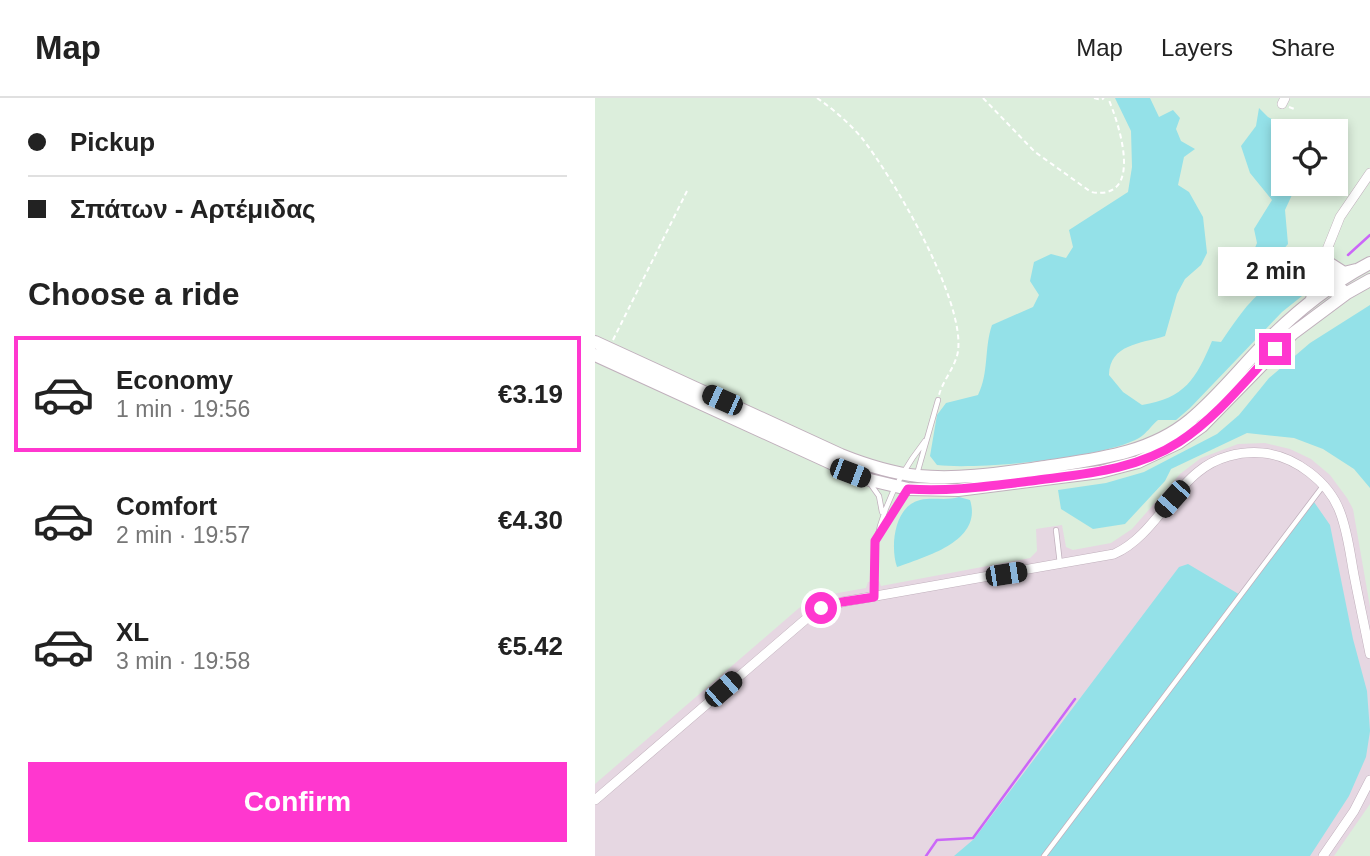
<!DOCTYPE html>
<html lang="en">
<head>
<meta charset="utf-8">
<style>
  :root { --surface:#fff; --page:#f6f6f6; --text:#222; --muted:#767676; --line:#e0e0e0; --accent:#ff37cf }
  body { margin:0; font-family:Helvetica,sans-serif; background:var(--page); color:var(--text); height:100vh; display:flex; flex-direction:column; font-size:26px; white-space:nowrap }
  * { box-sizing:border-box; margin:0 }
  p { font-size:23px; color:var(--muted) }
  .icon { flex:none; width:38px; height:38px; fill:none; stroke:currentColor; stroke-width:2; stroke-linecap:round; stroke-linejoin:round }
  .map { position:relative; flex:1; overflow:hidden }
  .details { display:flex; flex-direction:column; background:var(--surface); width:595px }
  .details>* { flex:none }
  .guide { display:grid; align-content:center; height:154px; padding:0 28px; background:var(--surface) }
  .fabs { position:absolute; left:676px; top:21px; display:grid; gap:14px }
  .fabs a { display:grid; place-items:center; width:77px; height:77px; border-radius:0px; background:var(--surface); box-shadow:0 4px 10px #0003; font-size:35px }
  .end { position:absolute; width:32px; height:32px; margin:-16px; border:9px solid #ff37cf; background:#fff; box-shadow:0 0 0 4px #fff }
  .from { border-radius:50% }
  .bubble { position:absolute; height:49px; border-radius:0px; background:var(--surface); box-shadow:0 4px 10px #0003; font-size:23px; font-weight:600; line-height:49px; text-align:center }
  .car { position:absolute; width:21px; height:42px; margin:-21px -10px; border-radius:9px; box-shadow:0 0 5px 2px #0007; background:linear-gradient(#222 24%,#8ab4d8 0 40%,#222 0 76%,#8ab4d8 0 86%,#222 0) }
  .guide b { display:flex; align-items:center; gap:24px; height:66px; font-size:26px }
  .guide b+b { border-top:2px solid var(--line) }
  .guide i { width:18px; height:18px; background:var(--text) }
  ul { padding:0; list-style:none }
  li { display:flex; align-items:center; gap:21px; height:116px; margin:0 14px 10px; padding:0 14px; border:4px solid transparent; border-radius:0px }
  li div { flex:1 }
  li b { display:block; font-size:26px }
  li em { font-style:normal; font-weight:600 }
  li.on { border-color:var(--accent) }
  li>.icon { width:63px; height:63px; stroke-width:1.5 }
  h2 { padding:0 28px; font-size:32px; line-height:84px }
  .primary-button { display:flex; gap:14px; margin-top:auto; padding:14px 28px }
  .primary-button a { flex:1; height:80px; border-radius:0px; background:var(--accent); color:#fff; font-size:28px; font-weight:600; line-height:80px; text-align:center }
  header { display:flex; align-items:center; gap:42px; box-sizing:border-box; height:98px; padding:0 35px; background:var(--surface); border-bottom:2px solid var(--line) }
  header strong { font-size:33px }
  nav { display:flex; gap:38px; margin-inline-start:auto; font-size:24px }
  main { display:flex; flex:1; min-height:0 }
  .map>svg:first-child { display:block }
  .airport { fill:#e6d7e2 }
  .green { fill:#94e1e8 }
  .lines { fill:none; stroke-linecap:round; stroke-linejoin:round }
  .stream { stroke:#cb67f8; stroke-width:2.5 }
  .lane-casing { stroke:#c0b0bc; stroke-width:6 }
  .street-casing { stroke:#c0b0bc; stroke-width:10 }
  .secondary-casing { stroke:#c0b0bc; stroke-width:14 }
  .path { stroke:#fff; stroke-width:2; stroke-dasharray:5 3.5; stroke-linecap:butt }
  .lane { stroke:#fff; stroke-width:4.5 }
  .street { stroke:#fff; stroke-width:9 }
  .secondary { stroke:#fff; stroke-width:12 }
  .route { stroke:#ff37cf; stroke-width:9 }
</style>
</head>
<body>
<header>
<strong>Map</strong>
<nav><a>Map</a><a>Layers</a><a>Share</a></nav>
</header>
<main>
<section class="details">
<div class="guide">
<b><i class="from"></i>Pickup</b>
<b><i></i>Σπάτων - Αρτέμιδας</b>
</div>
<h2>Choose a ride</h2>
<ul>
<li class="on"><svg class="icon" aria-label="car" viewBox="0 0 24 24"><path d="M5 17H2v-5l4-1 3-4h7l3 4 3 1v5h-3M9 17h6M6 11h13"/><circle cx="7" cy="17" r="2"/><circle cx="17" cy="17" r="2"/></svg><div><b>Economy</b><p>1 min · 19:56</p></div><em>€3.19</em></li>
<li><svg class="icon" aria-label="car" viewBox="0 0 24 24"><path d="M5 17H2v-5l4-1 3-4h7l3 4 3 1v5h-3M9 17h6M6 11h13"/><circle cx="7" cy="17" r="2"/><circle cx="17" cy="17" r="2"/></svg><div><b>Comfort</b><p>2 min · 19:57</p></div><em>€4.30</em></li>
<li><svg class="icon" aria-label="car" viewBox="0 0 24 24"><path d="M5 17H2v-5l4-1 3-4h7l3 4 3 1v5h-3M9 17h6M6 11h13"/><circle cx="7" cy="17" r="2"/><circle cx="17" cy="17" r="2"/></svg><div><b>XL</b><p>3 min · 19:58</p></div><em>€5.42</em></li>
</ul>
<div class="primary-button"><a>Confirm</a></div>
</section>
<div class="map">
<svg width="775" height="758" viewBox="0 0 775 758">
  <rect width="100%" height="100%" fill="#dceedc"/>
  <path class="airport" d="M 670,345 L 695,351 L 716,361 L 735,377 L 752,400 L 758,411 L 775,509 L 775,706 L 739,758 L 0,758 L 0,686 L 204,510 L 226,498 L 271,490 L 273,484 L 284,483 L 286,488 L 435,460 L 442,453 L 441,431 L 467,427 L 471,449 L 478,452 L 516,445 L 537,431 L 585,376 L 606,360 L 643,346 Z"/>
  <path class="green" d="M 520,0 L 555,0 L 564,19 L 578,12 L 585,20 L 581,31 L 586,43 L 600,51 L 589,59 L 583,87 L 594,94 L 608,119 L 612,155 L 606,167 L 590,181 L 582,196 L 570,238 C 545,246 515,246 514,277 L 528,294 L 547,307 C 590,300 601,281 617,243 L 626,244 C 646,216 669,175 708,181 L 710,188 L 707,198 L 687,214 L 595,310 L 581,322 L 563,322 C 557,327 551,336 544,340 C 509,360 383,372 342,367 L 335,358 L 342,317 L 351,305 L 383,297 C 394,275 389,250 397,227 L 438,209 L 444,197 L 435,183 L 439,164 L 456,156 L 471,160 L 478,149 L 474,132 L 533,94 L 537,69 L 536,33 Z
    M 664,10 L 673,19 L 698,33 L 688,33 L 688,86 L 702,86 L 690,112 L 693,146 L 671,172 L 661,173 L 654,164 L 662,145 L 659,131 L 677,102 L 655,75 L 646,48 L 661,28 Z
    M 775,207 L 775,390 L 759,371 L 728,351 L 699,340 L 652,335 L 576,371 L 570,383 L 530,426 L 498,431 L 466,411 L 463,392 L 511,385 L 549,374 L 622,336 L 644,317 L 674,280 L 715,245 Z
    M 364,399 L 375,402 C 388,443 332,458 302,469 C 295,449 299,408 325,402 C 338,399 351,403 364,399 Z
    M 719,404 L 735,427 L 758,541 L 772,593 L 775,633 L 771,659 L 754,698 L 715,758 L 359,758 L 379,741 L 584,469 L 593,466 L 647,498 Z"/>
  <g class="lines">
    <path class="stream" d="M 753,157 L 775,137
      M 331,758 L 342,742 L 378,740 L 480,601"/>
    <defs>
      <path id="lane" d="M 322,376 L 343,302
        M 274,384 L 284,398 L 287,414
        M 461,432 L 465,466
        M 284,435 L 312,393
        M 279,498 C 273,440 294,389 330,343
        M 449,758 L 728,388"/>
      <path id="street" d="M 687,6 L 690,0
        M 735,164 L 742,185 L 752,195
        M 744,201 L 730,182 L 729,159 L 745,119 L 775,75
        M 0,702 L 218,515 L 247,504 L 519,456 C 555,440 573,398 603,374 C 621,359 645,353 668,355 C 700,358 734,384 745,414 C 753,435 755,456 759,477 C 764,503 770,530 775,556
        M 728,758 L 759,713 L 775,682"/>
      <path id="secondary" d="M 735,166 L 749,175 L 761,172
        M 717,201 L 728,168
        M 0,244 L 246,357 C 271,367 296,375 323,378 C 366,382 407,375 450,369 C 501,361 554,356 595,322 C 624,298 647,268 673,242 C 703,212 737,185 775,165
        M 0,257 L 271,381 L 313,391 L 363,392 L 505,374 L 543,364 L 583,345 L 607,328 L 697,236 L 752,195 L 775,182"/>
    </defs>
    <use href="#lane" class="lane-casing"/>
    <use href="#street" class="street-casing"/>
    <use href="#secondary" class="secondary-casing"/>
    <path class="path" d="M 222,0 C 238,11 253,24 266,39 C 298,79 370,202 363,253 C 361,268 348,282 344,297
      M 388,0 L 440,54 L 496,94 C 550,104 524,25 513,0
      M 499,0 L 506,2 L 509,0
      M 694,9 L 702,12
      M 18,242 L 92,93"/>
    <use href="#lane" class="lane"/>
    <use href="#street" class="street"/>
    <use href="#secondary" class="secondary"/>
  </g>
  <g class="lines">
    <path class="route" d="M 226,510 L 247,504 L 279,499 L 280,443 L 313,391 C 355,394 394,388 436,383 C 486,376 540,373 584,344 C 621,320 650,283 680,251"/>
  </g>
</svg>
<div class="fabs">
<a><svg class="icon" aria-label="locate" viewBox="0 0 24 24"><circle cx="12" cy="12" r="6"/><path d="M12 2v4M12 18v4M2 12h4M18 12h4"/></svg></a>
</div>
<i class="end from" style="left:226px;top:510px"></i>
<i class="end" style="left:680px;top:251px"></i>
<div class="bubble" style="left:623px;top:149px;width:116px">2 min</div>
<i class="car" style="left:127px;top:302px;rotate:294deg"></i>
<i class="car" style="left:255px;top:375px;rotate:111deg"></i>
<i class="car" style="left:577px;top:401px;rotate:222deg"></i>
<i class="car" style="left:411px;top:476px;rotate:81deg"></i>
<i class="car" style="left:128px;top:591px;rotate:49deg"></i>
</div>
</main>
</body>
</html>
